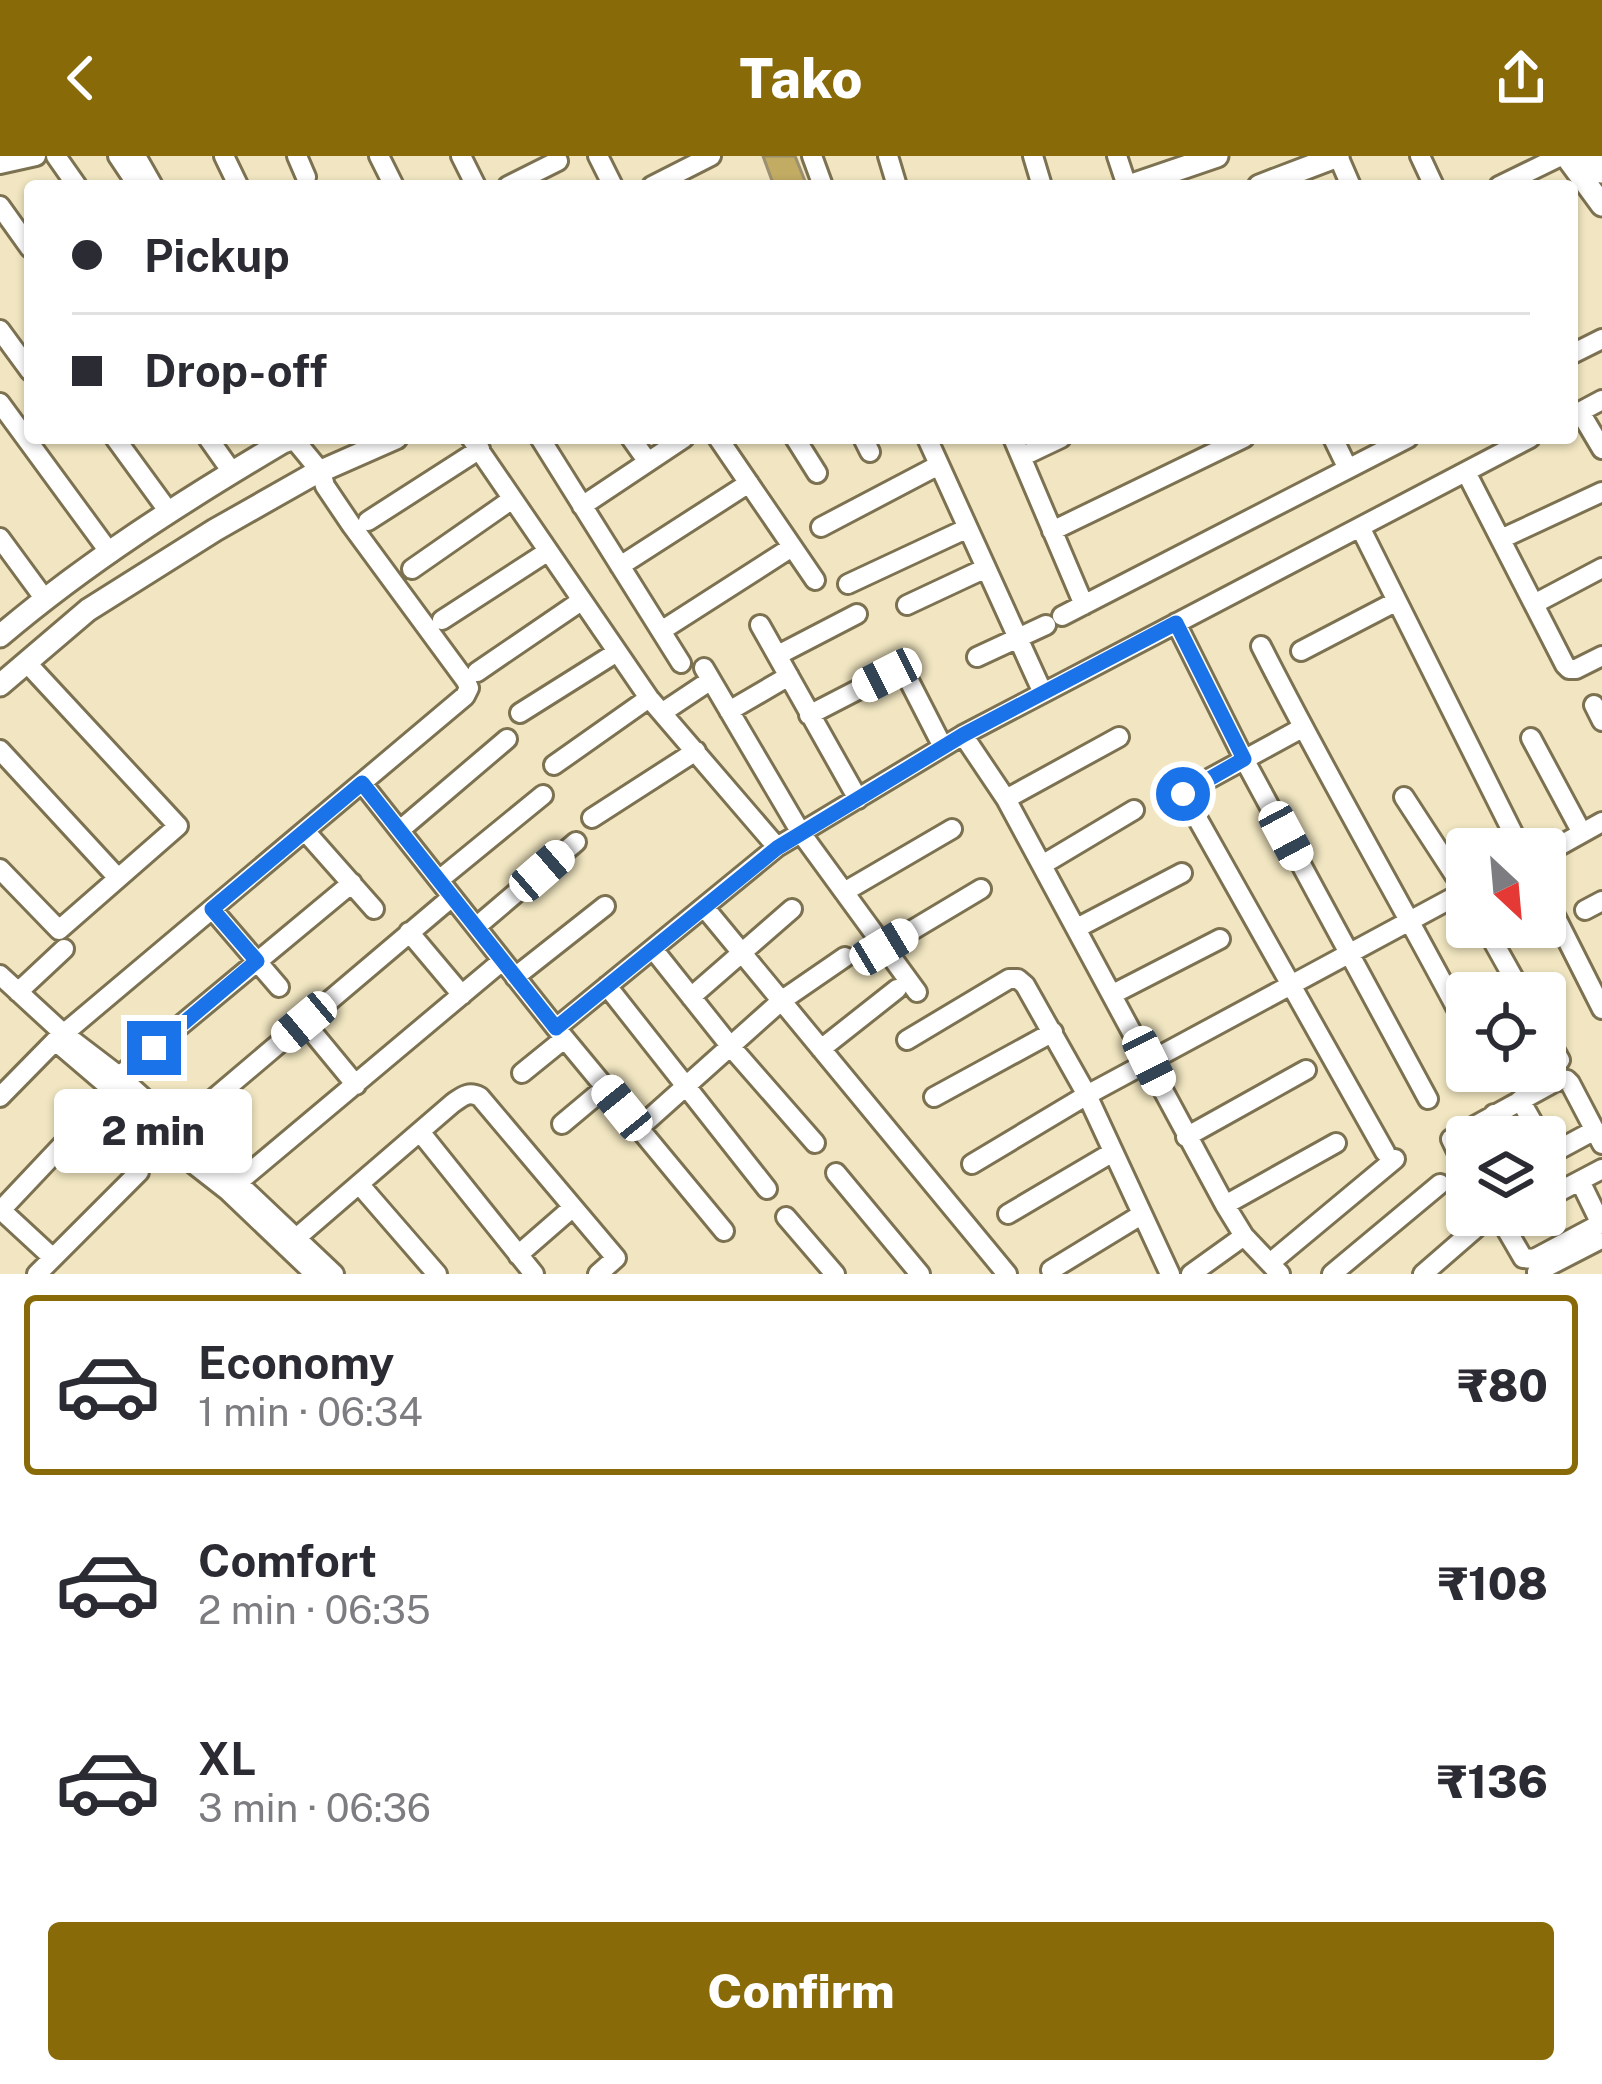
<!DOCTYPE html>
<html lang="en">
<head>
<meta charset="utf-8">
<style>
  :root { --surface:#fff; --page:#f2f2f3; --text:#2b2b33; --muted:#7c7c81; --line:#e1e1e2; --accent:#896a08 }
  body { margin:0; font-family:"Public Sans",sans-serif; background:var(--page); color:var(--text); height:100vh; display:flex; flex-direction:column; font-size:45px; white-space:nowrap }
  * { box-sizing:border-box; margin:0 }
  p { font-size:39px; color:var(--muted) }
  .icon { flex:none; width:66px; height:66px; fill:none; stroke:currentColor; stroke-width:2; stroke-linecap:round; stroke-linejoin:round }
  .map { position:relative; height:1118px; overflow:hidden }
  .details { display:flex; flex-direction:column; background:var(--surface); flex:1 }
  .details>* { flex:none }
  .guide { position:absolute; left:24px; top:24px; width:1554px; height:264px; border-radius:12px; box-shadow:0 3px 9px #0004; display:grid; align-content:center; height:264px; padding:0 48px; background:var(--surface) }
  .needle { width:78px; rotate:154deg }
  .controls { position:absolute; left:1446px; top:672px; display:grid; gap:24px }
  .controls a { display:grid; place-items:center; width:120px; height:120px; border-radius:12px; background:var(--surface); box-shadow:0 3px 9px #0004; font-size:60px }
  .end { position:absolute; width:54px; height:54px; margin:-27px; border:15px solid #1a73e8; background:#fff; box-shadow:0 0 0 6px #fff }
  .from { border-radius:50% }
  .bubble { position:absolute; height:84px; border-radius:12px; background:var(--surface); box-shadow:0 3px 9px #0004; font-size:39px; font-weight:800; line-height:84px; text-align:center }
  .car { position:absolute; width:36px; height:72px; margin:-36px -18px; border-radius:15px; box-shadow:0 0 9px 3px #0007; background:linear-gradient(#fff 24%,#345 0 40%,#fff 0 76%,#345 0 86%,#fff 0) }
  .guide b { display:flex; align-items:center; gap:42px; height:114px; font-size:45px }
  .guide b+b { border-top:3px solid var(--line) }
  .guide i { width:30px; height:30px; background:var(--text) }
  ul { padding:21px 0 0; list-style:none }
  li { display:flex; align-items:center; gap:36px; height:180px; margin:0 24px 18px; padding:0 24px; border:6px solid transparent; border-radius:12px }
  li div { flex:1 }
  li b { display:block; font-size:45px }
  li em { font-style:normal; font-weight:800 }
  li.active { border-color:var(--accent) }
  li>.icon { width:108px; height:108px; stroke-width:1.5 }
  .button { display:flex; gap:24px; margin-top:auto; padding:24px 48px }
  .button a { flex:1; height:138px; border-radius:12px; background:var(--accent); color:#fff; font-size:48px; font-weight:800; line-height:138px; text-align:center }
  header { display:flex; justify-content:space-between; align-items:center; height:156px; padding:0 48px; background:var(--accent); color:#fff; font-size:54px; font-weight:800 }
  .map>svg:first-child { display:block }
  .building { fill:#c2ab63; stroke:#9b906f; stroke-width:3 }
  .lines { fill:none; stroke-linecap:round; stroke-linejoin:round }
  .minor-casing { stroke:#7c7150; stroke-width:24 }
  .major-casing { stroke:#7c7150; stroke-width:27 }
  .minor { stroke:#fff; stroke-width:18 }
  .major { stroke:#fff; stroke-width:21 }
  .route { stroke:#1a73e8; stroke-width:15 }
</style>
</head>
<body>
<header><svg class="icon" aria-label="back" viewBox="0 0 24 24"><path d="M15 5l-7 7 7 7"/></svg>Tako<svg class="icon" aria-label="share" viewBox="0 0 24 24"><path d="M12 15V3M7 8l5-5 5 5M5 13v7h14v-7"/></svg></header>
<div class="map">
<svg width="1602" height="1118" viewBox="0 0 1602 1118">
  <rect width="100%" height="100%" fill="#f1e6c1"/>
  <path class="building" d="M 763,0 L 795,0 L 807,30 L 774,30 Z"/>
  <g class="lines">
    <defs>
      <path id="minor" d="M 56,0 L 77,30
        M 118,0 L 138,30
        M 136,0 L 153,30
        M 224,0 L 238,29
        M 297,0 L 306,21
        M 379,0 L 394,30
        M 461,0 L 476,30
        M 598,0 L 613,30
        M 812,0 L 823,30
        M 888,0 L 897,30
        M 1033,0 L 1042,30
        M 1117,0 L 1127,30
        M 1338,0 L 1351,30
        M 1420,0 L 1434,30
        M 0,8 L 36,0
        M 508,30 L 558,5
        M 652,30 L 711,0
        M 1499,30 L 1561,0
        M 0,50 L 30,92
        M 0,174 L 30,215
        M 1572,198 L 1602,183
        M 0,247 L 110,397
        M 1580,256 L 1602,293
        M 1572,260 L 1602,244
        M 115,282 L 169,356
        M 208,282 L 232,316
        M 471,282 L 649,542 L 777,691
        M 540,282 L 681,507
        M 631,282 L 648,306
        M 718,282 L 815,424
        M 795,282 L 817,317
        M 863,282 L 870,296
        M 927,282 L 1043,537
        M 1013,282 L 1084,449
        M 1333,282 L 1348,313
        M 1021,301 L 1061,282
        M 1466,316 L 1565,509 L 1569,513 L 1576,513 L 1602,500
        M 582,350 L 684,282
        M 368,365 L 480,293
        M 821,371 L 939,309
        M 1360,371 L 1521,693
        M 1052,375 L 1244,282
        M 0,382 L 44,442
        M 1501,383 L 1602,336
        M 620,410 L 749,327
        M 412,413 L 511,344
        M 848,428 L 968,372
        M 1534,448 L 1602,412
        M 907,449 L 986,412
        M 1062,460 L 1408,282
        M 442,464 L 547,396
        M 1176,467 L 1244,603 L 1428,943
        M 760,469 L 858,643
        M 661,475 L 792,391
        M 1261,490 C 1326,619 1400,744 1467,872
        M 1301,495 L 1397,445
        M 778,499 L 857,458
        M 977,501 L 1046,469
        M 704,512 L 801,677 L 917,836
        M 477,516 L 581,445
        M 1594,549 L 1602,565
        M 729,555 L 789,520
        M 663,556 L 711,524
        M 520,557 L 617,496
        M 809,559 L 902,511 L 943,591
        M 1302,572 L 1183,637 L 1385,996
        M 1531,582 L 1582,677
        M 0,594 L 118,722
        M 554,609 L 649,542
        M 362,627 L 556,872 L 724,1075
        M 1404,641 L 1467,738
        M 1006,643 L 1119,581
        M 592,662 L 696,595
        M 400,674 L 507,583
        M 305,675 L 374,753
        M 1559,690 L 1602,666
        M 1042,709 L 1134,654
        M 0,713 L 59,774 L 178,670 L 26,506
        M 439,724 L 543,639
        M 844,736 L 952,673
        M 1545,740 L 1602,853
        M 704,751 L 1007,1118
        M 212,753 L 279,831
        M 1585,754 L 1602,745
        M 476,771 L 576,686
        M 1485,771 L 1522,837
        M 1077,772 L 1182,717
        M 409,776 L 462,839
        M 884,791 L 981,733
        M 653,793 L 731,891 L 815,987
        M 0,819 L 64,878 L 119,920 L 238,1027 L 334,1118
        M 515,821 L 605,750
        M 607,830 L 767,1033
        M 18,836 L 64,793
        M 1113,838 L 1220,783
        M 691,841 L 792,753
        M 304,866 L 356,929
        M 556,872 L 777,691 L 963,579
        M 1545,877 L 1560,904
        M 907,884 L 1009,823 L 1018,823 L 1025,829 L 1087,939 L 1170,1118
        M 60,889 L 108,930 L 164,985 L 228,1035 L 315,1118
        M 821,893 L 897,833
        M 522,917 L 564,883
        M 111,927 L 352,727
        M 0,941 L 55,885 L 465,540 L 469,532 L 466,525 L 352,370 L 325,330 L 321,316 L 293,282
        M 934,941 L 1053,876
        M 1520,944 L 1541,981
        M 1494,958 L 1507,981
        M 562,968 L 605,932
        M 639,972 L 781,845 L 845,801
        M 421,977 L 534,1118
        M 172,978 L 452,741
        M 1186,981 L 1306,914
        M 1545,1001 L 1595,974
        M 972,1008 L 1087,939 L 1467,734
        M 1467,1016 L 1451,983 L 1560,923 L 1567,924 L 1570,927 L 1602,988
        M 836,1017 L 920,1118
        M 359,1028 L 437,1118
        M 230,1033 L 502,805
        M 1545,1043 L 1602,1013
        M 1225,1049 L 1336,987
        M 0,1053 L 53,1102
        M 1,1054 L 69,982
        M 1008,1058 L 1113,996
        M 1514,1059 L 1504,1066 L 1505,1071 L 1523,1102 L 1534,1103 L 1596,1070 L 1600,1066 L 1580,1025
        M 786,1061 L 835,1118
        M 287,1090 L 453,947 C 463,940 469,935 480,941 L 616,1102 L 598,1118
        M 518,1099 L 572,1052
        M 1270,1107 L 1395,1003
        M 1051,1114 L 1141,1059
        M 1537,1116 L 1597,1085
        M 37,1118 L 139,1016
        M 1191,1118 L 1244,1080
        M 1280,1118 L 1244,1080 L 1225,1049 L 1006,643 L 963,579 L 1530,282
        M 1332,1118 L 1440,1028
        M 1423,1118 L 1476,1072"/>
      <path id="major" d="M 1566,0 L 1602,49
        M 1588,0 L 1602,16
        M 1129,30 L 1217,0
        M 1259,30 L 1338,0
        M 0,480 C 87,406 185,344 283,286 L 295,282
        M 0,529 L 88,454 L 215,374 L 312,319 L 396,282"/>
    </defs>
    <use href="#minor" class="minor-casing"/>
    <use href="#major" class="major-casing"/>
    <use href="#minor" class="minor"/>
    <use href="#major" class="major"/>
  </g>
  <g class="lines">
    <path class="route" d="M 154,892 L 257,805 L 212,753 L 362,627 L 556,872 L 777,692 L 963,579 L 1176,467 L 1244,603 L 1183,638"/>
  </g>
</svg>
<div class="controls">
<a><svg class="needle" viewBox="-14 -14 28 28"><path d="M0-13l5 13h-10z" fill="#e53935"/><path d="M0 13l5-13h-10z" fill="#7c7c81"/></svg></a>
<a><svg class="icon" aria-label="locate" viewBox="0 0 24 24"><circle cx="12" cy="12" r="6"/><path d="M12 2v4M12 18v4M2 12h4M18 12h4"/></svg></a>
<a><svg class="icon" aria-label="layers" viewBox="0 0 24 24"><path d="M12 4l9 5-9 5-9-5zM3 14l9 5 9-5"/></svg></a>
</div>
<i class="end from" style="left:1183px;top:638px"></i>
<i class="end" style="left:154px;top:892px"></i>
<div class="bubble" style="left:54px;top:933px;width:198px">2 min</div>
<i class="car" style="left:887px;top:519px;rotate:243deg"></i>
<i class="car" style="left:1286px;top:680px;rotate:152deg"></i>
<i class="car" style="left:542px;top:715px;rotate:49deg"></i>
<i class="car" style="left:884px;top:791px;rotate:59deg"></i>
<i class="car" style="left:304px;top:866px;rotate:230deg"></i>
<i class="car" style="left:1149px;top:905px;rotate:154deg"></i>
<i class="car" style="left:622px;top:952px;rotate:321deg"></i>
<div class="guide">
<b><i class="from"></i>Pickup</b>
<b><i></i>Drop-off</b>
</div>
</div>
<section class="details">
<ul>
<li class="active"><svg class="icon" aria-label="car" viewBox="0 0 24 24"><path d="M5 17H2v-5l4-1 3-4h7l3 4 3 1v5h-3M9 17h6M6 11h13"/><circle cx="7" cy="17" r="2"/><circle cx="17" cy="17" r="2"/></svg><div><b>Economy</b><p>1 min · 06:34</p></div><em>₹80</em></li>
<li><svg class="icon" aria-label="car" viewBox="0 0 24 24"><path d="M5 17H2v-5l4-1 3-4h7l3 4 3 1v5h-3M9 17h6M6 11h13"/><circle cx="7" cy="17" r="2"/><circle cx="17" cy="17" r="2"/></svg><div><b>Comfort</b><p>2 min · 06:35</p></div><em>₹108</em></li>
<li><svg class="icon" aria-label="car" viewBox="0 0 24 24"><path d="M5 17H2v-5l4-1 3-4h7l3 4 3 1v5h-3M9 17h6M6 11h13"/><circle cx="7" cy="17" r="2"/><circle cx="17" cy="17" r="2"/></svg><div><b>XL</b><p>3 min · 06:36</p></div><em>₹136</em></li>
</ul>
<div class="button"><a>Confirm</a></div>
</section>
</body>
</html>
